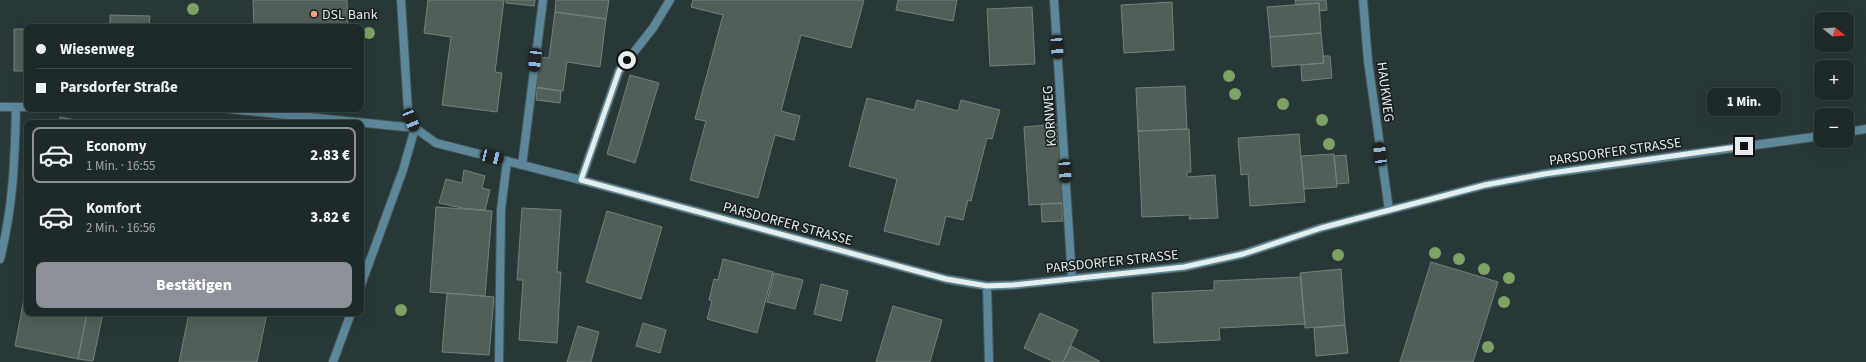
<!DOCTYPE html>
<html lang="de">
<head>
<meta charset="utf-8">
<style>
  :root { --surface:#1e2a2a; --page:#2b3636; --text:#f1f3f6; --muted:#a1a7a8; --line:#3c4647; --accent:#8c9099 }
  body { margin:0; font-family:"Source Sans 3",sans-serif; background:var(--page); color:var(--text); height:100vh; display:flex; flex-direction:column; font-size:15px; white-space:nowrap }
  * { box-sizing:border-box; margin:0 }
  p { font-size:13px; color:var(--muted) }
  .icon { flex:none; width:22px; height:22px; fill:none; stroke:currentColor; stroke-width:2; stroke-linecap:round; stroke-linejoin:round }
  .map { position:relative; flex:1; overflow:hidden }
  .details { position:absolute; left:24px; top:120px; width:340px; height:196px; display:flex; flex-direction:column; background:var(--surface); border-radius:8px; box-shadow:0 4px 16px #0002,0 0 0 1px var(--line) }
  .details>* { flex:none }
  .guide { position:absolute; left:24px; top:24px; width:340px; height:88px; border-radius:8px; box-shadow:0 4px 16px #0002,0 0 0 1px var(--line); display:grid; align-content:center; height:88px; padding:0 12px; background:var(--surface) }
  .needle { width:26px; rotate:107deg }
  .tools { position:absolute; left:1814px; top:12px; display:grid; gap:8px }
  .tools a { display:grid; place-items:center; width:40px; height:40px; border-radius:8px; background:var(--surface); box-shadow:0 4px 16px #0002,0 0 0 1px var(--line); font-size:20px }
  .end { position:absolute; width:18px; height:18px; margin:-9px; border:5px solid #e4eeee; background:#111; box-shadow:0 0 0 2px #111 }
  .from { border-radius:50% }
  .bubble { position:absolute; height:28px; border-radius:8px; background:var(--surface); box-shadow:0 4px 16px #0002,0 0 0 1px var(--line); font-size:13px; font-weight:800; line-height:28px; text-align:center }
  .car { position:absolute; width:12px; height:24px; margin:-12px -6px; border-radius:5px; box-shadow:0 0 3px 1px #0007; background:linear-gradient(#222 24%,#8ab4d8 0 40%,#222 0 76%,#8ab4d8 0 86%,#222 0) }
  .guide b { display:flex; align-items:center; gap:14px; height:38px; font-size:15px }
  .guide b+b { border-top:1px solid var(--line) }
  .guide i { width:10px; height:10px; background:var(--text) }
  ul { padding:7px 0 0; list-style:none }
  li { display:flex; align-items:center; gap:12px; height:56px; margin:0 8px 6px; padding:0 4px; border:2px solid transparent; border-radius:8px }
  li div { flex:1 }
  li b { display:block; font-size:15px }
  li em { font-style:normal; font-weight:800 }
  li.on { border-color:var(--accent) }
  li>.icon { width:36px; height:36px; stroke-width:1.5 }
  .cta { display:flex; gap:8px; margin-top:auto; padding:8px 12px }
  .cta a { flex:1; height:46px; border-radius:8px; background:var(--accent); color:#fff; font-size:16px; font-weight:800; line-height:46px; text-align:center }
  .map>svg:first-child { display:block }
  .building { fill:#515f58; stroke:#73827a }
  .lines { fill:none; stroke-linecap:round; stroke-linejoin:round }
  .service-casing { stroke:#465555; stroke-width:10 }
  .minor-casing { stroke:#465555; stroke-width:10 }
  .tertiary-casing { stroke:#465555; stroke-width:10 }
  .service { stroke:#5d889c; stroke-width:8 }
  .minor { stroke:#5d889c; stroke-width:8 }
  .tertiary { stroke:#5d889c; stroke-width:8 }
  .tree { fill:#7da264 }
  .route { stroke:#e4eeee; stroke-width:5 }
  .poi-dot { fill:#f49d8b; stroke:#161d1d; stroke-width:1.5 }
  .labels { text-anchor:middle; stroke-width:3; stroke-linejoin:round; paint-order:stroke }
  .poi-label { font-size:14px; fill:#e4eeee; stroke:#161d1d; text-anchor:start }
  .street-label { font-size:14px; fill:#e4eeee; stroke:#161d1d }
</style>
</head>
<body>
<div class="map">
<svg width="1866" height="362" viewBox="0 0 1866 362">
  <rect width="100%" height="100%" fill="#283838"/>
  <path class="building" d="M 253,0 L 347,0 L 348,27 L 254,27 Z
    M 428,0 L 504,0 L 495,72 L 502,73 L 497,112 L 442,105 L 451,37 L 424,33 Z
    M 506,0 L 535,0 L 534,6 L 506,3 Z
    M 556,0 L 609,0 L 606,19 L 555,12 Z
    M 693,0 L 864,0 L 851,48 L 801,35 L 781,111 L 800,116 L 794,140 L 775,135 L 758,198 L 690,180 L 706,121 L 695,119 L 723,15 L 691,7 Z
    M 898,0 L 957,0 L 953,21 L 896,10 Z
    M 1295,0 L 1326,0 L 1327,10 L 1319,11 L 1319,3 L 1296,5 Z
    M 1172,2 L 1174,50 L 1124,53 L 1121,5 Z
    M 1319,3 L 1321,33 L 1270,37 L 1267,7 Z
    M 1032,7 L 1035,64 L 990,66 L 987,9 Z
    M 555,12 L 606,19 L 600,67 L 567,62 L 563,91 L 536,87 L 540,57 L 549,58 Z
    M 110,15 L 150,16 L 149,27 L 110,27 Z
    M 14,29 L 27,29 L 27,71 L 14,71 Z
    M 1321,33 L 1324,63 L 1272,67 L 1270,37 Z
    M 1323,56 L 1330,56 L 1332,78 L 1302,81 L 1301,65 L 1324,63 Z
    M 630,75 L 659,83 L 635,163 L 607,154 Z
    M 1185,86 L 1187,129 L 1138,131 L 1136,88 Z
    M 537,88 L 561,91 L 560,103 L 536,100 Z
    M 867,98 L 914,110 L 917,100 L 958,111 L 961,100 L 1000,110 L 992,139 L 987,138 L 971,201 L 968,200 L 963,220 L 946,216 L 939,245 L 884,231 L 897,179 L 849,166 Z
    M 60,117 L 91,123 L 59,123 Z
    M 1058,124 L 1063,203 L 1029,205 L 1024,127 Z
    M 1187,129 L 1189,129 L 1191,172 L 1187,172 L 1187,177 L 1215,175 L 1218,218 L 1189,219 L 1190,215 L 1142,217 L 1138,131 Z
    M 1299,134 L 1305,202 L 1250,206 L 1248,174 L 1241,175 L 1238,138 Z
    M 1334,154 L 1337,187 L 1304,189 L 1301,156 Z
    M 1346,155 L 1349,183 L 1337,184 L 1334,156 Z
    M 464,170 L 485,176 L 482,188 L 490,190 L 485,210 L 462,208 L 439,203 L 446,179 L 462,183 Z
    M 1062,203 L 1063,221 L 1042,222 L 1041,204 Z
    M 436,207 L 492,211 L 485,296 L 430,292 Z
    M 522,208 L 561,210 L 557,272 L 561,272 L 557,343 L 519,340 L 523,280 L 517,280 Z
    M 607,211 L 662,227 L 641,299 L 586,282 Z
    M 723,259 L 773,272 L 757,333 L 707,319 L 712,301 L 709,300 L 714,279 L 718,280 Z
    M 1431,262 L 1498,282 L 1473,362 L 1400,362 Z
    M 1341,269 L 1345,325 L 1305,328 L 1300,273 Z
    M 774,273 L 803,280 L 795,309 L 767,302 Z
    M 1301,277 L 1305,324 L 1219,328 L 1220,340 L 1154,343 L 1152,293 L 1214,290 L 1214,281 Z
    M 27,283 L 27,313 L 87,313 L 78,359 L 15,346 Z
    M 821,284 L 848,291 L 841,321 L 814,314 Z
    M 447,293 L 494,297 L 489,355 L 442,352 Z
    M 893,306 L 942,320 L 930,362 L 876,362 Z
    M 87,313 L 103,313 L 93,361 L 78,359 Z
    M 189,313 L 267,313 L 257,362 L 179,362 Z
    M 1040,313 L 1078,330 L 1063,362 L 1054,362 L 1024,348 Z
    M 643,323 L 666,330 L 660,353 L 636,346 Z
    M 1345,325 L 1348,353 L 1316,356 L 1314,328 Z
    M 578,326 L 599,332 L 591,362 L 567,362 Z
    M 1071,346 L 1099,361 L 1099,362 L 1063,362 Z"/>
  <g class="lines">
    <defs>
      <path id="service" d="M 522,165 L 543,0
        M 0,259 C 13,208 15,159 16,107
        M 499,362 L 501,210 L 507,161"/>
      <path id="minor" d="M 1054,0 L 1072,279
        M 1363,0 L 1368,61 L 1389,210
        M 0,107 L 27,107
        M 230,109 L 415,128 L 403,170 L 361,285
        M 581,180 L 619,71 L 653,28 L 670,0
        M 987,286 L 989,362
        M 333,362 L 351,313"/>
      <path id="tertiary" d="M 401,0 L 408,111 L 415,128 L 436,143 L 581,180 L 946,279 L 987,286 L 1013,285 L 1184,267 L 1243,254 L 1321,228 L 1485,185 L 1544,174 L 1821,136
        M 1847,132 L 1866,129"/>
    </defs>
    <use href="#service" class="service-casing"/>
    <use href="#minor" class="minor-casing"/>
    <use href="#tertiary" class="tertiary-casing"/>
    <use href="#service" class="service"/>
    <use href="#minor" class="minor"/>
    <use href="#tertiary" class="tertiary"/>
  </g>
  <g class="tree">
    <circle cx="193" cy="9" r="6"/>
    <circle cx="369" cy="33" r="6"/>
    <circle cx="1229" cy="76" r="6"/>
    <circle cx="1235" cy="94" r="6"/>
    <circle cx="1283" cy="104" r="6"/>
    <circle cx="1322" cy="120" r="6"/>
    <circle cx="1329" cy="144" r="6"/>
    <circle cx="1435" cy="253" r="6"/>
    <circle cx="1338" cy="255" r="6"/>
    <circle cx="1459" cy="259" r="6"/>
    <circle cx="1484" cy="269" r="6"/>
    <circle cx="1509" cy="278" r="6"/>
    <circle cx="1504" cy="302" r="6"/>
    <circle cx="401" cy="310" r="6"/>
    <circle cx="1488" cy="347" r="6"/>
  </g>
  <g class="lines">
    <path class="route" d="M 627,60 L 619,71 L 581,180 L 946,279 L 987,286 L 1013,285 L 1184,267 L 1243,254 L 1321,228 L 1485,185 L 1544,174 L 1744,146"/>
  </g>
  <circle class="poi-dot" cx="314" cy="14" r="4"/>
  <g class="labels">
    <g class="poi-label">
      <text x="322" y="19">DSL Bank</text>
    </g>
    <g class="street-label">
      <text transform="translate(1386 92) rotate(83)" y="5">HAUKWEG</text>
      <text transform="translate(1049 116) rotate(-94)" y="5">KORNWEG</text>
      <text transform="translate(1615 151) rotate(-8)" y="5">PARSDORFER STRASSE</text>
      <text transform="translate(788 223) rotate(15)" y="5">PARSDORFER STRASSE</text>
      <text transform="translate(1112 261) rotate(-6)" y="5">PARSDORFER STRASSE</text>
    </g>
  </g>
</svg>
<div class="tools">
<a><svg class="needle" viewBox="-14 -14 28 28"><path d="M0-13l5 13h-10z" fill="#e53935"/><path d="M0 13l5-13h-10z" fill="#a1a7a8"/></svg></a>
<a>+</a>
<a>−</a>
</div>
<i class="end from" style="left:627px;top:60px"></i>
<i class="end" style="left:1744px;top:146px"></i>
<div class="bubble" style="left:1707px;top:88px;width:74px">1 Min.</div>
<i class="car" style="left:1057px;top:47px;rotate:176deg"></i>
<i class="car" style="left:535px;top:60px;rotate:187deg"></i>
<i class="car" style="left:411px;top:120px;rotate:158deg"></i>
<i class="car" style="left:1380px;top:154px;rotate:353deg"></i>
<i class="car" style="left:492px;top:157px;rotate:104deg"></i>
<i class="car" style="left:1065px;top:171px;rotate:176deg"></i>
<div class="guide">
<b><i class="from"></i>Wiesenweg</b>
<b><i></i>Parsdorfer Straße</b>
</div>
<section class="details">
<ul>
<li class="on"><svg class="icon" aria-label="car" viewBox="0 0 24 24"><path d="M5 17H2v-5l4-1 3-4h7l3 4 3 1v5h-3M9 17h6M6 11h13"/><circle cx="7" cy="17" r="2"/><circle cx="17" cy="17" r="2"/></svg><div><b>Economy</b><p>1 Min. · 16:55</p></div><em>2.83 €</em></li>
<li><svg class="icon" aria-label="car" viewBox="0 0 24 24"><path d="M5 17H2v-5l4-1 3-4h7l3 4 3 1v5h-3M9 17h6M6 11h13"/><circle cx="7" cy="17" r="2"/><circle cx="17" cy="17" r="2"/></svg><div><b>Komfort</b><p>2 Min. · 16:56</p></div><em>3.82 €</em></li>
</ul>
<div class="cta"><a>Bestätigen</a></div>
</section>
</div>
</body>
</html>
